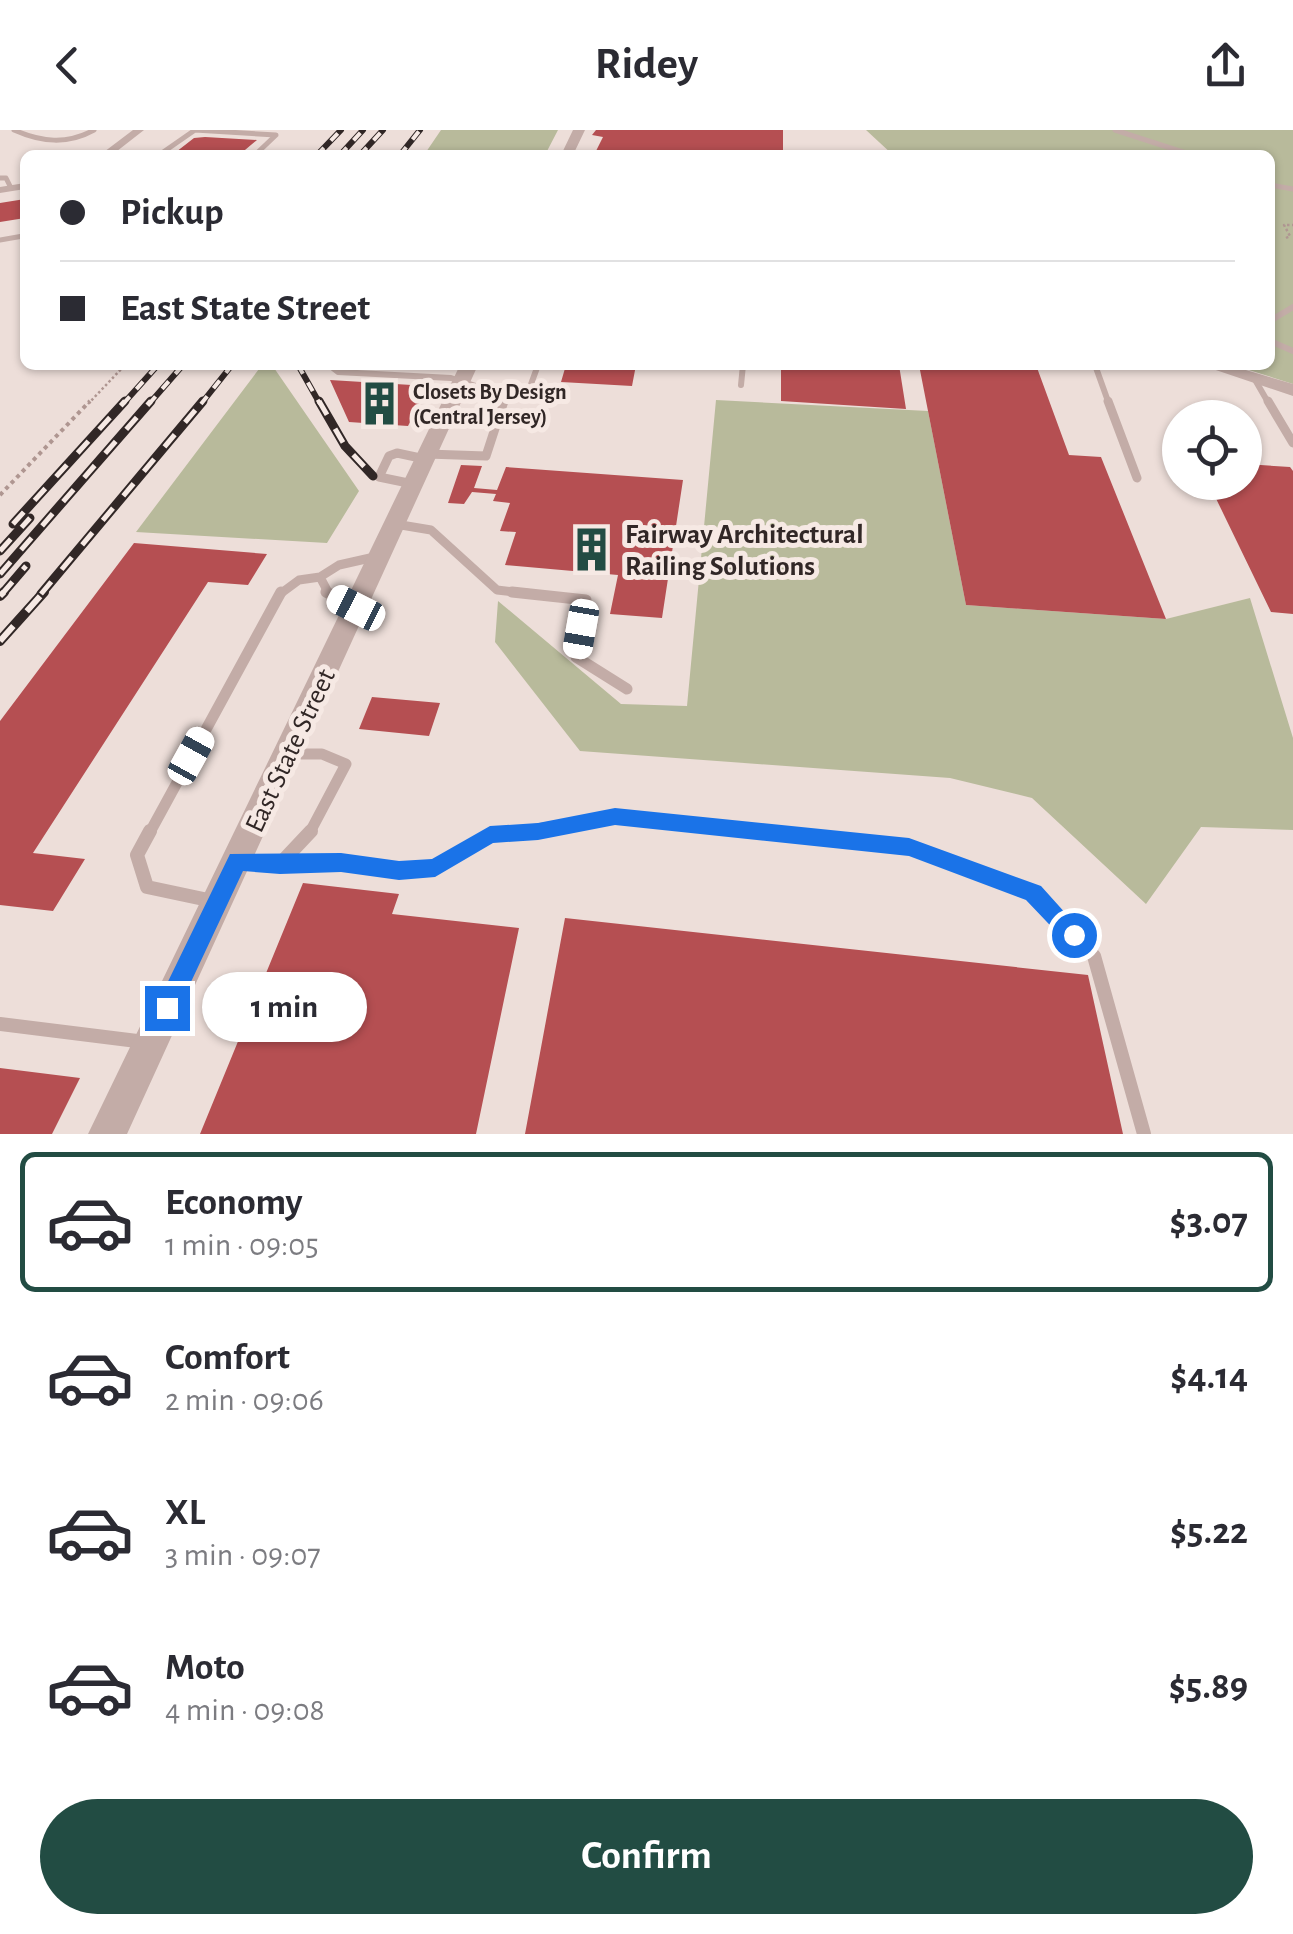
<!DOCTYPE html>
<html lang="en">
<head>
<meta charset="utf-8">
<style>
  :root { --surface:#fff; --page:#f2f2f3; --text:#2b2b33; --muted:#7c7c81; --line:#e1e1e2; --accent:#224c43 }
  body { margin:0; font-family:"Alegreya Sans",sans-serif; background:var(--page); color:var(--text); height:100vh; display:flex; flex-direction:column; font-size:38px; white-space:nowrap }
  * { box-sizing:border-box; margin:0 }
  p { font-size:32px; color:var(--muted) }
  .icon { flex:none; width:55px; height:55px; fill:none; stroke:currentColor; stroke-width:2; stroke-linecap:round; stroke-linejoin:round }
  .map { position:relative; height:1004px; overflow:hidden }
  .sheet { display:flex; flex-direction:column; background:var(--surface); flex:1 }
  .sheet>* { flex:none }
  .hud { position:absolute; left:20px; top:20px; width:1255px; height:220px; border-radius:15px; box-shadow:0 2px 8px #0004; display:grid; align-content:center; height:220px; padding:0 40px; background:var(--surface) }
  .tools { position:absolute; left:1162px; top:270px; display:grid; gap:20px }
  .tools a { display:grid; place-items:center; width:100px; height:100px; border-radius:50%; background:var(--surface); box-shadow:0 2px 8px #0004; font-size:50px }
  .end { position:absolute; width:45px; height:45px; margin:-22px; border:12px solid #1a73e8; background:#fff; box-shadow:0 0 0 5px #fff }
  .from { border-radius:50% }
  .bubble { position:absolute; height:70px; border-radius:35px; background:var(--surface); box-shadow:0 2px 8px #0004; font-size:32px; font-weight:700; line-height:70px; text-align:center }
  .car { position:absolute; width:30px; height:60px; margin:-30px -15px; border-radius:12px; box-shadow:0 0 8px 2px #0007; background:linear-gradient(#fff 24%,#345 0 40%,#fff 0 76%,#345 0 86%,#fff 0) }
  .hud b { display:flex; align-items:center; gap:35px; height:95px; font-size:38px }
  .hud b+b { border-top:2px solid var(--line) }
  .hud i { width:25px; height:25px; background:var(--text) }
  ul { padding:18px 0 0; list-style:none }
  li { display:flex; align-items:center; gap:30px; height:140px; margin:0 20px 15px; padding:0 20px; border:5px solid transparent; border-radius:15px }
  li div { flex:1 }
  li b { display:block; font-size:38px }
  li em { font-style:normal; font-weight:700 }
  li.active { border-color:var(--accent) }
  li>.icon { width:90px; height:90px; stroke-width:1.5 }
  .button { display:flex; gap:20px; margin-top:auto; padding:20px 40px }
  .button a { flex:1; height:115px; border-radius:60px; background:var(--accent); color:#fff; font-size:40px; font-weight:700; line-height:115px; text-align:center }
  header { display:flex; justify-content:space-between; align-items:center; height:130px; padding:0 40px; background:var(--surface); font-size:45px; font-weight:700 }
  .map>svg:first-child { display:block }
  .green { fill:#b8ba9b }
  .building { fill:#b54f52 }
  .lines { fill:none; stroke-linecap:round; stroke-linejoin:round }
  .path-far1 { stroke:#af9691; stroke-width:2.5; stroke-dasharray:2.5 2.5; stroke-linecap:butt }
  .path { stroke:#af9691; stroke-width:4; stroke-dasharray:4 4; stroke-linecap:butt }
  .service-far4 { stroke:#c3aca7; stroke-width:5 }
  .service-far3 { stroke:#c3aca7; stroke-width:6 }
  .service-far2 { stroke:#c3aca7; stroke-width:9 }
  .service-far1 { stroke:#c3aca7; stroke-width:11 }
  .service { stroke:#c3aca7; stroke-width:14 }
  .minor { fill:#c3aca7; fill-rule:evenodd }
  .tertiary { fill:#c3aca7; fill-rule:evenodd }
  .rail-far2-casing { stroke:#312726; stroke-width:6 }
  .rail-far1-casing { stroke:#312726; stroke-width:9 }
  .rail-casing { stroke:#312726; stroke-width:10 }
  .rail-far2 { stroke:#f6e9e4; stroke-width:4; stroke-dasharray:10; stroke-linecap:butt }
  .rail-far1 { stroke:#f6e9e4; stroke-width:5; stroke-dasharray:16; stroke-linecap:butt }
  .rail { stroke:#f6e9e4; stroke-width:6; stroke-dasharray:20; stroke-linecap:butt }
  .route { fill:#1a73e8 }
  .labels { text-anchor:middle; stroke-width:10; stroke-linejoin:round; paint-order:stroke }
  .far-poi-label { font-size:22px; font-weight:bold; fill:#312726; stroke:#f6e9e4; text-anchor:start }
  .poi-label { font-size:28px; font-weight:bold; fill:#312726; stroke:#f6e9e4; text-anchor:start }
  .street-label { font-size:28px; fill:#312726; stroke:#f6e9e4 }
</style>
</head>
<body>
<header><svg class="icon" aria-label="back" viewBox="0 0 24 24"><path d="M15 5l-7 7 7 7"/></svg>Ridey<svg class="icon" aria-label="share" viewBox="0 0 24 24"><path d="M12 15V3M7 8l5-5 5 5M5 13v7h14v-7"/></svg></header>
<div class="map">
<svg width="1293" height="1004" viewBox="0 0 1293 1004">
  <rect width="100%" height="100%" fill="#edded9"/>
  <path class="green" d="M 441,0 L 558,0 L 545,25 L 424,25 Z
    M 866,0 L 1293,0 L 1293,254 L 1233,235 L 1270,235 L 1270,25 L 893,25 Z
    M 262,235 L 272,235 L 359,361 L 327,413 L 136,402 Z
    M 716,270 L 928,281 L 966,475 L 1166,489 L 1250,468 L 1293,608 L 1293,700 L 1201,697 L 1146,774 L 1032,668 L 950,648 L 580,621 L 495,512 L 498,471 L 621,574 L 687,576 Z"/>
  <path class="building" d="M 596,0 L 783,0 L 783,25 L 594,25 L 603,7 L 592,5 Z
    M 194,8 L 205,7 L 257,10 L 239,25 L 176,22 Z
    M 25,69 L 25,88 L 0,92 L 0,73 Z
    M 566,235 L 636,235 L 632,256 L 561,252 Z
    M 781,235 L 899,235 L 906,279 L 781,271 Z
    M 919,235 L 1036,235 L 1069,325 L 1101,327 L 1166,489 L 966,475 Z
    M 330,250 L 428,256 L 408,296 L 349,292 Z
    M 1245,334 L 1290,337 L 1293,341 L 1293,484 L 1271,482 L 1208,352 L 1245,352 Z
    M 461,335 L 482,336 L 474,358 L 497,360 L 506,337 L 683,350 L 662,488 L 610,484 L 618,445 L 505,435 L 516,402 L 500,401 L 510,373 L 493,371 L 496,364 L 472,362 L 464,374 L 448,373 Z
    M 134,413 L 267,424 L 248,455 L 208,452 L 33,723 L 85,729 L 53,781 L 0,775 L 0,591 Z
    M 372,567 L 440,573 L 429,606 L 359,599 Z
    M 303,753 L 399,764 L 392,784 L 519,798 L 476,1004 L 200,1004 Z
    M 565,788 L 1088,845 L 1123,1004 L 525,1004 Z
    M 0,938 L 80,948 L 52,1004 L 0,1004 Z"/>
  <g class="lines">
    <path class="path-far1" d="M 1286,108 L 1290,106 L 1284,95 L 1293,95
      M 88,274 L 125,235"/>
    <path class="path" d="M 0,365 L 90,271"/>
    <path class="service-far4" d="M 14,0 C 41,12 67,15 94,0
      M 1115,0 L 1192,25
      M 159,25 L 195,0 L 276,5 L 255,25
      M 0,48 L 6,48 L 11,58
      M 1270,55 L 1293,59
      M 0,110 L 23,106"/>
    <path class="service-far3" d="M 1270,191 L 1293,177
      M 1270,211 L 1293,221
      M 329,235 L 338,242 L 451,248 L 479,257 L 544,258
      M 1095,235 L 1109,274
      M 1254,248 L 1269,274
      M 741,255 L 743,235
      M 530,257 L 538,235
      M 503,274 L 509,257"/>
    <path class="service-far2" d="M 1108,271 L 1137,348
      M 1268,271 L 1293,313
      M 427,324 L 486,326 L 504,271
      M 413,354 L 379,347 L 389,326 L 397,323 L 425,329
      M 395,394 L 431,400 L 497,460 L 534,464
      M 280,464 L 299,450 L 320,447
      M 329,464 L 320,447 L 339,435 L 379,426"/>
    <path class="service-far1" d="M 326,462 L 356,477
      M 512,462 L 586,470 L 576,527 L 627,559
      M 288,624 L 322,624 L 346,634 L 309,704
      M 149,704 L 281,462
      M 503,704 L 615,687 L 780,704"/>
    <path class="service" d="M 150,701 L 137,725 L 147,757 L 213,771
      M 756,701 L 909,717 L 1033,763 L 1094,826 L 1144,1004
      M 238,731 L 279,735 L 311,701
      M 279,735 L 341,732 L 399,741 L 435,738 L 490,705 L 533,701
      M 0,894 L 145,912"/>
    <path class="minor" d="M 133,0 L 144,0 L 112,25 L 100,25 Z
      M 25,53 L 25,59 L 0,63 L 0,57 Z"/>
    <path class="tertiary" d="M 573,0 L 585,0 L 573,25 L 561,25 Z
      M 460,235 L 478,235 L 127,1004 L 88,1004 Z
      M 1201,235 L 1229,235 L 1293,254 L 1293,266 Z"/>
    <defs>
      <path id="rail-far2" d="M 317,25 L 341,0
        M 340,25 L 363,0
        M 360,25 L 383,0
        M 400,25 L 420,0
        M 298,235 L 320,274
        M 123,274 L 158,235
        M 149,274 L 183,235
        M 201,274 L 232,235"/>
      <path id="rail-far1" d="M 319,271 L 345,316 L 373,346
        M 13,394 L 125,271
        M 0,421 L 30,388
        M 0,444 L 151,271
        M 2,464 L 26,436
        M 41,464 L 203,271"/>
      <path id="rail" d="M 0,466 L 4,462
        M 0,511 L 44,462"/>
    </defs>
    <use href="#rail-far2" class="rail-far2-casing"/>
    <use href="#rail-far1" class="rail-far1-casing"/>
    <use href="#rail" class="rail-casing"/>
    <use href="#rail-far2" class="rail-far2"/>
    <use href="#rail-far1" class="rail-far1"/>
    <use href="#rail" class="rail"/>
  </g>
  <path class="route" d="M 615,678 L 909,708 L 1041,756 L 1085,805 L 1082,812 L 1074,815 L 1066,812 L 1026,770 L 909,726 L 615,695 L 538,710 L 493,713 L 435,747 L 399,750 L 341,742 L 280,744 L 243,741 L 175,886 L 167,889 L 159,886 L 156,878 L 159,870 L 230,724 L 341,723 L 399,731 L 432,729 L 490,696 L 538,693 Z"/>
  <defs>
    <symbol id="building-bare" viewBox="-9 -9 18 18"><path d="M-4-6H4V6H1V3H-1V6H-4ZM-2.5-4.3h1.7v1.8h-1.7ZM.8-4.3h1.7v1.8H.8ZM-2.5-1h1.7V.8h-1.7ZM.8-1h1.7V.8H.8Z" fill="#224c43" stroke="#f6e9e4" stroke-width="2.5" paint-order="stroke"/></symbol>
  </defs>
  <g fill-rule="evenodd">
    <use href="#building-bare" x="348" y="242" width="63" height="63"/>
    <use href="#building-bare" x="560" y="388" width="63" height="63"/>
  </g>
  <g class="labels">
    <g class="far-poi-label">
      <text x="413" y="269">Closets By Design<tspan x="413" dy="25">(Central Jersey)</tspan></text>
    </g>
    <g class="poi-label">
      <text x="625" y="413">Fairway Architectural<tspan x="625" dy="32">Railing Solutions</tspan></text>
    </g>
    <g class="street-label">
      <text transform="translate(289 620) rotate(-65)" y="10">East State Street</text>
    </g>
  </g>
</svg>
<div class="tools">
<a><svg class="icon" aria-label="locate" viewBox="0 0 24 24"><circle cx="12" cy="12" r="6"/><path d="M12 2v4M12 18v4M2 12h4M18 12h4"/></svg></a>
</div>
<i class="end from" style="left:1074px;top:805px"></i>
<i class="end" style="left:167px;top:878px"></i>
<div class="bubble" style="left:202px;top:842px;width:165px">1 min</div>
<i class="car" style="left:356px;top:478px;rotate:297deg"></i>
<i class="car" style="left:581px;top:499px;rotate:190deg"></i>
<i class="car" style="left:191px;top:626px;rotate:29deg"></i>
<div class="hud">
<b><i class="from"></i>Pickup</b>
<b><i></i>East State Street</b>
</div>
</div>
<section class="sheet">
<ul>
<li class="active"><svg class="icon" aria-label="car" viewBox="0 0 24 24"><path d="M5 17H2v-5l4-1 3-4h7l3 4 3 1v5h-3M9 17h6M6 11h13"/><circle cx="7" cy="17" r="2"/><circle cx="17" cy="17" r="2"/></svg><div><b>Economy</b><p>1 min · 09:05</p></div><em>$3.07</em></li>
<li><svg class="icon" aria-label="car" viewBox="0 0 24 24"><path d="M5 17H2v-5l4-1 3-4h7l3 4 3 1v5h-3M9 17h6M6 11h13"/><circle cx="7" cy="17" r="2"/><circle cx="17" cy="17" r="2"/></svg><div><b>Comfort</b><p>2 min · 09:06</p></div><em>$4.14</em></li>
<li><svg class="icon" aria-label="car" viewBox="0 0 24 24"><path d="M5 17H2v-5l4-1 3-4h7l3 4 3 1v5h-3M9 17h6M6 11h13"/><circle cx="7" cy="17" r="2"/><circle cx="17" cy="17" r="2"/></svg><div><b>XL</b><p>3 min · 09:07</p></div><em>$5.22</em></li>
<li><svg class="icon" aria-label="car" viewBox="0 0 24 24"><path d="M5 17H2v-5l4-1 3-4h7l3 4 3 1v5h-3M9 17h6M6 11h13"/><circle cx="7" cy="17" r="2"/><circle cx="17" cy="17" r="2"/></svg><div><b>Moto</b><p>4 min · 09:08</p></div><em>$5.89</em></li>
</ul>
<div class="button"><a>Confirm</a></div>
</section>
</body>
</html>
